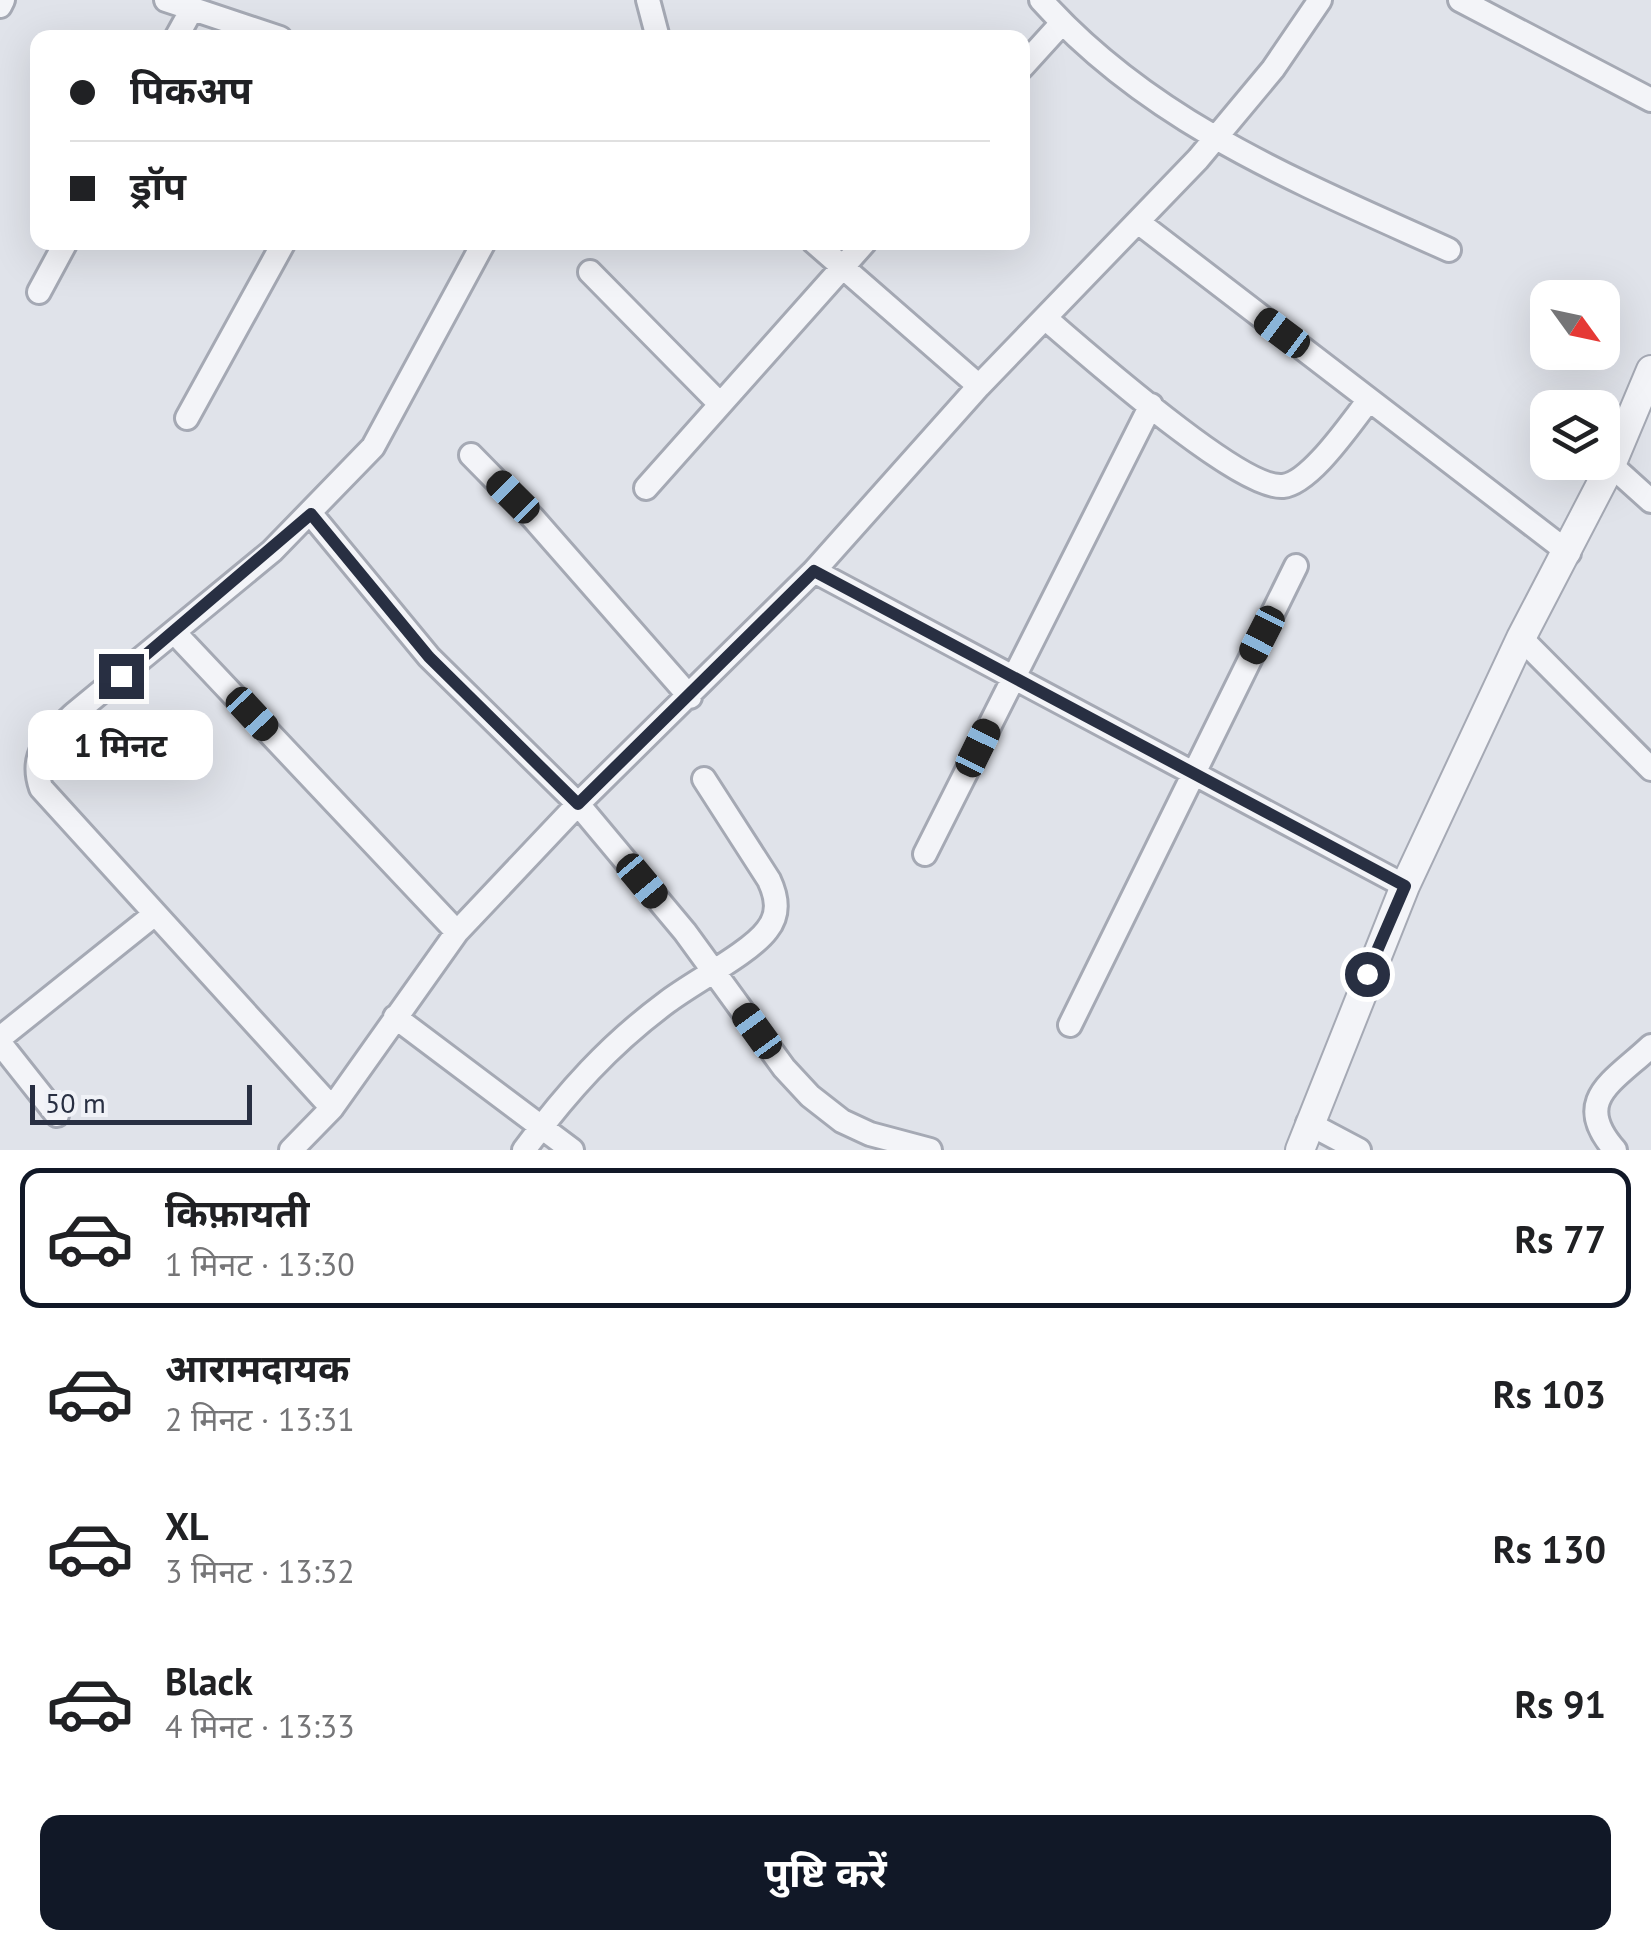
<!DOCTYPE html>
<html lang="hi">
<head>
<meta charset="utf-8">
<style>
  :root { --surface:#fff; --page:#f6f6f6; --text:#202124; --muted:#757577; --line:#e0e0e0; --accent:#111827 }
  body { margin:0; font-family:"PT Sans","Noto Sans Devanagari",sans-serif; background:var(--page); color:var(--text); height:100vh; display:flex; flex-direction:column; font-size:38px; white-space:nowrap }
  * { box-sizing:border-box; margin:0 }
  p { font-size:32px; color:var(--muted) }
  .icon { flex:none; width:55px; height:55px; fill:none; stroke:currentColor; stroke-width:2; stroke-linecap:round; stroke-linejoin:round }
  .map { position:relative; height:1150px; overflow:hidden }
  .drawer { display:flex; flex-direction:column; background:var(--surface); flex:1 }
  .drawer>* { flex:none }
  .guide { position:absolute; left:30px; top:30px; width:1000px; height:220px; border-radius:20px; box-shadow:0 10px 40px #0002; display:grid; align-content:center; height:220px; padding:0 40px; background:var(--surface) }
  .needle { width:65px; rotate:123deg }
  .fabs { position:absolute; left:1530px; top:280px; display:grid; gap:20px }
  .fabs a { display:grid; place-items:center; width:90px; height:90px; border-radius:20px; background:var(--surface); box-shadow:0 10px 40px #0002; font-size:50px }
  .scale { position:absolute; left:30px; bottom:25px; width:222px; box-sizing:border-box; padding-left:10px; border:5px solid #282f42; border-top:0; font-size:28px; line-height:35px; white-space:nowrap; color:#282f42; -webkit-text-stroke:8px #f0f2f7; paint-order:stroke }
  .end { position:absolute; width:45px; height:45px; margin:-22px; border:12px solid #282f42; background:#fff; box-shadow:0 0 0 5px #fff }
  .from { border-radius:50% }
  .bubble { position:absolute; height:70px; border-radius:20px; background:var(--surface); box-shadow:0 10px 40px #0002; font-size:32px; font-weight:700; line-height:70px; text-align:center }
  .car { position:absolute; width:30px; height:60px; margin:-30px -15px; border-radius:12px; box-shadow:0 0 8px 2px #0007; background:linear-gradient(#222 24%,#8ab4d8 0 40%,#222 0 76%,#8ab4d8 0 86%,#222 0) }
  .guide b { display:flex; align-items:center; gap:35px; height:95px; font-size:38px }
  .guide b+b { border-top:2px solid var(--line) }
  .guide i { width:25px; height:25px; background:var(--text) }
  ul { padding:18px 0 0; list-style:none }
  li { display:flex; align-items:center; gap:30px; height:140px; margin:0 20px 15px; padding:0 20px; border:5px solid transparent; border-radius:20px }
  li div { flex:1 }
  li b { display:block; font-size:38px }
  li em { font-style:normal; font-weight:700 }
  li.selected { border-color:var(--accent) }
  li>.icon { width:90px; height:90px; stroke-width:1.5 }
  .cta { display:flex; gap:20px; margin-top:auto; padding:20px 40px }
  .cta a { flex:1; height:115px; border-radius:20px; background:var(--accent); color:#fff; font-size:40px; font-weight:700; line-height:115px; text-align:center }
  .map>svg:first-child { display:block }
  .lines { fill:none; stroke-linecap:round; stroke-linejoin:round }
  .minor-casing { stroke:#a5a9b4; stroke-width:28 }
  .tertiary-casing { stroke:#a5a9b4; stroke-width:32 }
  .minor { stroke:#f3f4f8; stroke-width:22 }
  .tertiary { stroke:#f3f4f8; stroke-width:28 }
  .route { stroke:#282f42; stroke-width:12 }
</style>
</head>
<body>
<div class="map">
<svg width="1651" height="1150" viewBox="0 0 1651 1150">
  <rect width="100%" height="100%" fill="#e0e3ea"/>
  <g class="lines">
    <defs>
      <path id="minor" d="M 166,0 L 280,38
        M 648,0 L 658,38
        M 1041,0 C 1152,124 1301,183 1449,250
        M 1460,0 L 1651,100
        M 0,6 L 3,0
        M 176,38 L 192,9
        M 1022,67 L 1062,23
        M 1138,222 L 1569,553
        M 814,242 L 979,386
        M 590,272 L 720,404
        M 39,292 L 66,242
        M 1045,318 C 1084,351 1239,490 1283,486 C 1311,483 1352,421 1369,400
        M 187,418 L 284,242
        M 471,455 L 533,518 L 690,697
        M 1611,465 L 1651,501
        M 646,488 L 865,242
        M 311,514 L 429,657 L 578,804 L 685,932 L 784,1068 L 810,1096 L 842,1121 L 870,1134 L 930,1150
        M 814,571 L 1405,886
        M 174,632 L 457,932
        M 1521,638 L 1651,769
        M 925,854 L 1151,405
        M 395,1017 L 572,1150
        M 1070,1025 L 1296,566
        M 0,1038 L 155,914
        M 0,1043 L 57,1115
        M 332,1108 L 41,788 C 29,753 49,737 74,714 L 272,551 L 373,447 L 484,242
        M 1308,1123 L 1359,1150
        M 291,1150 L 332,1108 L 457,932 L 578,804 L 814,571 L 979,386 L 1198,159 L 1273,69 L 1320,0
        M 524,1150 C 567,1092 609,1045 667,1002 C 693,982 750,953 767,930 C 780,914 777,897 769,880 L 704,779
        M 1615,1150 C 1571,1100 1613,1082 1651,1046"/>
      <path id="tertiary" d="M 1300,1150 L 1405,886 L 1521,638 L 1611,465 L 1651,370"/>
    </defs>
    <use href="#minor" class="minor-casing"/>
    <use href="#tertiary" class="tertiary-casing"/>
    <use href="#minor" class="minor"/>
    <use href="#tertiary" class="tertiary"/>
  </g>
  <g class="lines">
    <path class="route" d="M 121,676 L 311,514 L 429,657 L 578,804 L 814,571 L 1405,886 L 1367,974"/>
  </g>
</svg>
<div class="fabs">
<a><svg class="needle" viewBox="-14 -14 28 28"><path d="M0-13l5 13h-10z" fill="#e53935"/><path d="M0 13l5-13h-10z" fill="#757577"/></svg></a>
<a><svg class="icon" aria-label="layers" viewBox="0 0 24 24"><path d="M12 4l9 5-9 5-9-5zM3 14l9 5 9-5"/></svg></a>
</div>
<div class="scale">50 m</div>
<i class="end from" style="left:1367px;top:974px"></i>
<i class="end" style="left:121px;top:676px"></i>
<div class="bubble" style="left:28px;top:710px;width:185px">1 मिनट</div>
<i class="car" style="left:1282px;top:333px;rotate:307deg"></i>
<i class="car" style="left:513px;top:497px;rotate:315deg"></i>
<i class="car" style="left:1262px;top:635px;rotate:207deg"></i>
<i class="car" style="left:252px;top:714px;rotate:137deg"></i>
<i class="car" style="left:978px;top:748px;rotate:26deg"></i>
<i class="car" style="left:642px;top:881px;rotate:140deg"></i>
<i class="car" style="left:757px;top:1031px;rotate:324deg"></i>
<div class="guide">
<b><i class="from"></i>पिकअप</b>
<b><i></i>ड्रॉप</b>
</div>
</div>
<section class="drawer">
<ul>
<li class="selected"><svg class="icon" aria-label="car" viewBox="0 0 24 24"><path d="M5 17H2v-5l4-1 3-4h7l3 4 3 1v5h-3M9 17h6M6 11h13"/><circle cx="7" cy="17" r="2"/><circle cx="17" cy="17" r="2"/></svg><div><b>किफ़ायती</b><p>1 मिनट · 13:30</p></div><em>Rs 77</em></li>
<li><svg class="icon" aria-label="car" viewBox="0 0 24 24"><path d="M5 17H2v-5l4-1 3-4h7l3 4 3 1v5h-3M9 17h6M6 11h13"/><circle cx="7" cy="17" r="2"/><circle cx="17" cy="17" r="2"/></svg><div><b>आरामदायक</b><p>2 मिनट · 13:31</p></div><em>Rs 103</em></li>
<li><svg class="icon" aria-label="car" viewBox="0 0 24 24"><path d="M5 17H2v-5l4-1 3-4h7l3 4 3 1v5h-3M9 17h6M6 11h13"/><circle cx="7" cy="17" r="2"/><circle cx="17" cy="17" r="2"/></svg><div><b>XL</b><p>3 मिनट · 13:32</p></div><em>Rs 130</em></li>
<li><svg class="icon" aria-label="car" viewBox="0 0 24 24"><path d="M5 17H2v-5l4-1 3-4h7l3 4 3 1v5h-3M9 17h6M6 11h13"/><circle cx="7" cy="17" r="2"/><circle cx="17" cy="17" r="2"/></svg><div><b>Black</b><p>4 मिनट · 13:33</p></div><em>Rs 91</em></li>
</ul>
<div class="cta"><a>पुष्टि करें</a></div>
</section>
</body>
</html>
